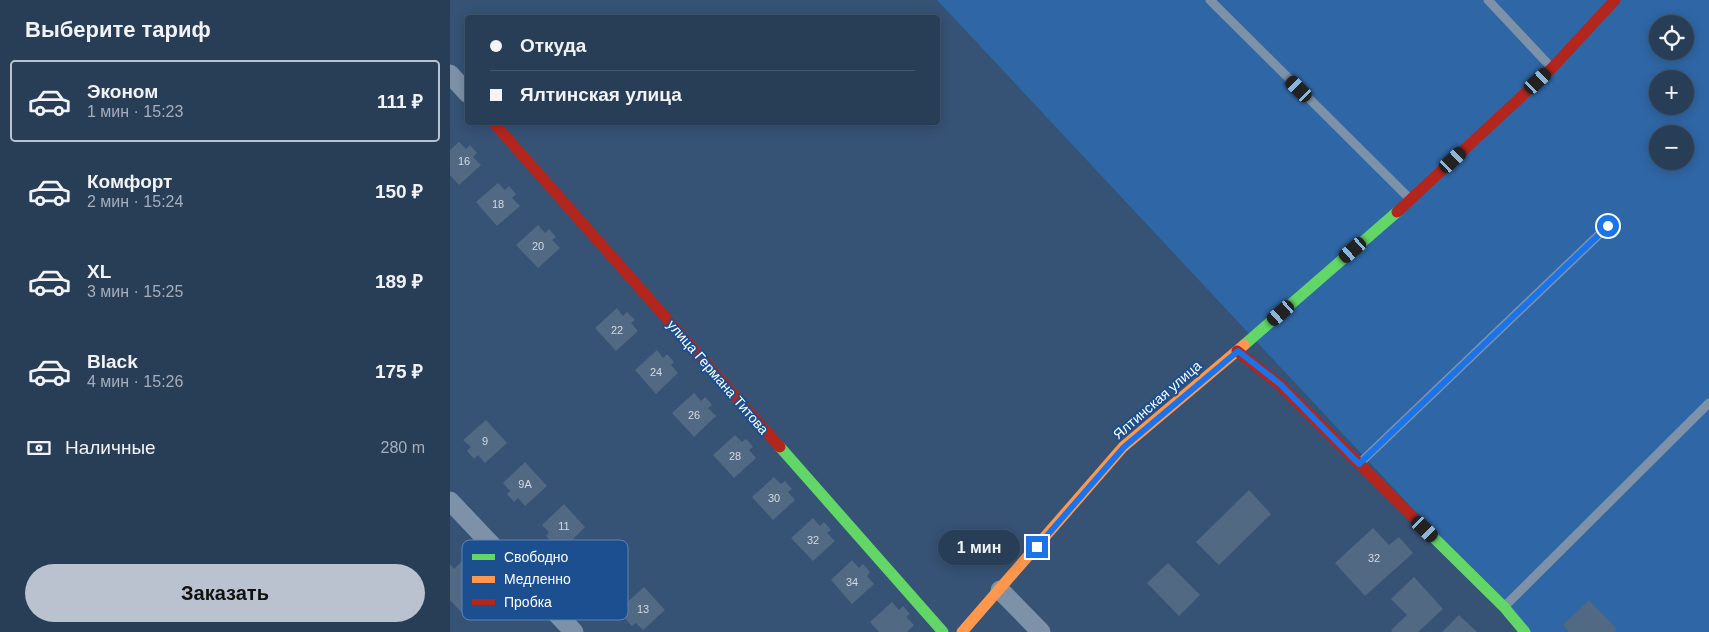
<!DOCTYPE html>
<html lang="ru">
<head>
<meta charset="utf-8">
<style>
  :root { --surface:#283e57; --page:#30455d; --text:#f1f3f6; --muted:#a5aeba; --line:#44576d; --accent:#b9c2ce }
  body { margin:0; font-family:Helvetica,sans-serif; background:var(--page); color:var(--text); height:100vh; display:flex; flex-direction:column; font-size:19px; white-space:nowrap }
  * { box-sizing:border-box; margin:0 }
  p { font-size:16px; color:var(--muted) }
  .icon { flex:none; width:28px; height:28px; fill:none; stroke:currentColor; stroke-width:2; stroke-linecap:round; stroke-linejoin:round }
  .map { position:relative; flex:1; overflow:hidden }
  .side { display:flex; flex-direction:column; background:var(--surface); width:450px }
  .side>* { flex:none }
  .hud { position:absolute; left:15px; top:15px; width:475px; height:110px; border-radius:5px; box-shadow:0 2px 12px #0003,0 0 0 1px var(--line); display:grid; align-content:center; height:110px; padding:0 25px; background:var(--surface) }
  .buttons { position:absolute; left:1199px; top:15px; display:grid; gap:10px }
  .buttons a { display:grid; place-items:center; width:45px; height:45px; border-radius:50%; background:var(--surface); box-shadow:0 2px 12px #0003,0 0 0 1px var(--line); font-size:25px }
  .end { position:absolute; width:22px; height:22px; margin:-11px; border:6px solid #1a73e8; background:#fff; box-shadow:0 0 0 2px #fff }
  .from { border-radius:50% }
  .bubble { position:absolute; height:35px; border-radius:18px; background:var(--surface); box-shadow:0 2px 12px #0003,0 0 0 1px var(--line); font-size:16px; font-weight:700; line-height:35px; text-align:center }
  .car { position:absolute; width:15px; height:30px; margin:-15px -8px; border-radius:6px; box-shadow:0 0 4px 1px #0007; background:linear-gradient(#222 24%,#8ab4d8 0 40%,#222 0 76%,#8ab4d8 0 86%,#222 0) }
  .hud b { display:flex; align-items:center; gap:18px; height:48px; font-size:19px }
  .hud b+b { border-top:1px solid var(--line) }
  .hud i { width:12px; height:12px; background:var(--text) }
  ul { padding:0; list-style:none }
  li { display:flex; align-items:center; gap:15px; height:82px; margin:0 10px 8px; padding:0 15px; border:2px solid transparent; border-radius:5px }
  li div { flex:1 }
  li b { display:block; font-size:19px }
  li em { font-style:normal; font-weight:700 }
  li.on { border-color:var(--accent) }
  li>.icon { width:45px; height:45px; stroke-width:1.5 }
  h2 { padding:0 25px; font-size:22px; line-height:60px }
  .pay { display:flex; align-items:center; gap:12px; height:55px; padding:0 25px; font-size:19px }
  .pay p { margin-inline-start:auto }
  .action { display:flex; gap:10px; margin-top:auto; padding:10px 25px }
  .action a { flex:1; height:58px; border-radius:30px; background:var(--accent); color:#111; font-size:20px; font-weight:700; line-height:58px; text-align:center }
  main { display:flex; flex:1; min-height:0 }
  .map>svg:first-child { display:block }
  .green { fill:#2f66a5; fill-rule:evenodd }
  .building { fill:#526984 }
  .lines { fill:none; stroke-linecap:round; stroke-linejoin:round }
  .lane { stroke:#7d92a8; stroke-width:9 }
  .street { stroke:#7d92a8; stroke-width:19 }
  .fast { stroke:#63d668; stroke-width:11 }
  .slow { stroke:#ff974d; stroke-width:11 }
  .jam { stroke:#b3261e; stroke-width:11 }
  .route { stroke:#1a73e8; stroke-width:6 }
  .labels { text-anchor:middle; stroke-width:4; stroke-linejoin:round; paint-order:stroke }
  .number-label { font-size:11px; fill:#d4dae0 }
  .street-label { font-size:14px; fill:#fff; stroke:#1b4f8f }
  .key { fill:#1b4f8f; stroke:#5f84b1; stroke-width:1 }
  .key-label { font-size:14px; fill:#fff }
</style>
</head>
<body>
<main>
<section class="side">
<h2>Выберите тариф</h2>
<ul>
<li class="on"><svg class="icon" aria-label="car" viewBox="0 0 24 24"><path d="M5 17H2v-5l4-1 3-4h7l3 4 3 1v5h-3M9 17h6M6 11h13"/><circle cx="7" cy="17" r="2"/><circle cx="17" cy="17" r="2"/></svg><div><b>Эконом</b><p>1 мин · 15:23</p></div><em>111 ₽</em></li>
<li><svg class="icon" aria-label="car" viewBox="0 0 24 24"><path d="M5 17H2v-5l4-1 3-4h7l3 4 3 1v5h-3M9 17h6M6 11h13"/><circle cx="7" cy="17" r="2"/><circle cx="17" cy="17" r="2"/></svg><div><b>Комфорт</b><p>2 мин · 15:24</p></div><em>150 ₽</em></li>
<li><svg class="icon" aria-label="car" viewBox="0 0 24 24"><path d="M5 17H2v-5l4-1 3-4h7l3 4 3 1v5h-3M9 17h6M6 11h13"/><circle cx="7" cy="17" r="2"/><circle cx="17" cy="17" r="2"/></svg><div><b>XL</b><p>3 мин · 15:25</p></div><em>189 ₽</em></li>
<li><svg class="icon" aria-label="car" viewBox="0 0 24 24"><path d="M5 17H2v-5l4-1 3-4h7l3 4 3 1v5h-3M9 17h6M6 11h13"/><circle cx="7" cy="17" r="2"/><circle cx="17" cy="17" r="2"/></svg><div><b>Black</b><p>4 мин · 15:26</p></div><em>175 ₽</em></li>
</ul>
<div class="pay"><svg class="icon" aria-label="cash" viewBox="0 0 24 24"><path d="M3 7h18v10H3z"/><circle cx="12" cy="12" r="2"/></svg>Наличные<p>280 m</p></div>
<div class="action"><a>Заказать</a></div>
</section>
<div class="map">
<svg width="1259" height="632" viewBox="0 0 1259 632">
  <rect width="100%" height="100%" fill="#365274"/>
  <path class="green" d="M 487,0 L 1259,0 L 1259,632 L 1078,632 ZM 1208,24 L 1235,24 L 1235,51 L 1208,51 ZM 1208,79 L 1235,79 L 1235,106 L 1208,106 ZM 1208,134 L 1235,134 L 1235,161 L 1208,161 Z"/>
  <path class="building" d="M 9,142 L 16,149 L 20,145 L 27,153 L 23,157 L 31,165 L 9,185 L 0,175 L 0,150 Z
    M 48,183 L 55,190 L 59,186 L 66,194 L 62,198 L 70,206 L 47,226 L 26,202 Z
    M 88,225 L 95,233 L 99,229 L 106,237 L 102,240 L 110,248 L 88,268 L 66,245 Z
    M 167,308 L 173,316 L 177,312 L 185,320 L 181,323 L 188,331 L 166,351 L 145,328 Z
    M 207,350 L 213,358 L 217,354 L 224,362 L 221,365 L 228,373 L 206,394 L 185,370 Z
    M 244,393 L 251,401 L 255,397 L 259,401 L 262,405 L 258,408 L 266,416 L 244,437 L 222,413 Z
    M 36,420 L 57,443 L 35,463 L 28,455 L 24,459 L 17,451 L 21,447 L 13,440 Z
    M 285,435 L 292,442 L 296,439 L 300,443 L 303,447 L 299,450 L 306,458 L 284,478 L 263,455 Z
    M 75,462 L 97,486 L 75,506 L 68,498 L 64,502 L 57,494 L 60,491 L 53,483 Z
    M 324,477 L 331,484 L 335,481 L 342,489 L 338,492 L 345,500 L 323,520 L 302,497 Z
    M 799,490 L 821,514 L 769,565 L 746,542 Z
    M 114,504 L 135,527 L 114,548 L 107,540 L 103,544 L 100,540 L 96,536 L 99,532 L 92,525 Z
    M 363,518 L 370,526 L 374,522 L 381,530 L 377,533 L 385,541 L 363,561 L 341,538 Z
    M 923,528 L 939,545 L 949,537 L 963,553 L 915,596 L 885,563 Z
    M 15,558 L 42,586 L 31,597 L 34,601 L 27,607 L 23,603 L 12,613 L 0,600 L 0,564 L 4,569 Z
    M 402,560 L 409,568 L 413,564 L 420,572 L 417,576 L 424,584 L 402,604 L 381,580 Z
    M 718,563 L 750,595 L 729,616 L 697,583 Z
    M 964,577 L 993,609 L 968,632 L 942,632 L 941,630 L 957,615 L 941,599 Z
    M 194,587 L 215,610 L 193,630 L 186,623 L 182,626 L 179,623 L 175,618 L 178,615 L 171,608 Z
    M 1139,600 L 1167,629 L 1164,632 L 1119,632 L 1113,625 Z
    M 442,602 L 449,610 L 453,606 L 460,614 L 456,617 L 464,625 L 457,632 L 429,632 L 420,622 Z
    M 1009,615 L 1027,632 L 992,632 Z"/>
  <g class="lines">
    <path class="lane" d="M 760,0 L 960,199
      M 1038,0 L 1100,66
      M 911,462 L 1158,226
      M 1056,605 L 1259,403"/>
    <path class="street" d="M 0,74 L 18,94
      M 0,501 L 124,632
      M 550,590 L 591,632"/>
    <path class="fast" d="M 794,345 L 947,212
      M 330,447 L 493,632
      M 976,530 L 1054,607 L 1075,632"/>
    <path class="slow" d="M 512,632 L 673,447 L 794,345"/>
    <path class="jam" d="M 43,122 L 330,447
      M 947,212 L 1102,68 L 1165,0
      M 787,351 L 830,385 L 976,530"/>
  </g>
  <g class="lines">
    <path class="route" d="M 587,547 L 674,447 L 788,351 L 830,384 L 909,464 L 1158,226"/>
  </g>
  <g class="labels">
    <g class="number-label">
      <text x="14" y="165">16</text>
      <text x="48" y="208">18</text>
      <text x="88" y="250">20</text>
      <text x="167" y="334">22</text>
      <text x="206" y="376">24</text>
      <text x="244" y="419">26</text>
      <text x="35" y="445">9</text>
      <text x="285" y="460">28</text>
      <text x="75" y="488">9А</text>
      <text x="324" y="502">30</text>
      <text x="114" y="530">11</text>
      <text x="363" y="544">32</text>
      <text x="924" y="562">32</text>
      <text x="402" y="586">34</text>
      <text x="193" y="613">13</text>
    </g>
    <g class="street-label">
      <text transform="translate(268 377) rotate(49)" y="5">улица Германа Титова</text>
      <text transform="translate(707 400) rotate(-41)" y="5">Ялтинская улица</text>
    </g>
  </g>
  <rect x="12" y="540" width="166" height="80" rx="8" class="key"/>
  <rect x="22" y="554" width="23" height="6" fill="#63d668"/>
  <rect x="22" y="576" width="23" height="7" fill="#ff974d"/>
  <rect x="22" y="599" width="23" height="6" fill="#b3261e"/>
  <g class="key-label">
    <text x="54" y="562">Свободно</text>
    <text x="54" y="584">Медленно</text>
    <text x="54" y="607">Пробка</text>
  </g>
</svg>
<div class="buttons">
<a><svg class="icon" aria-label="locate" viewBox="0 0 24 24"><circle cx="12" cy="12" r="6"/><path d="M12 2v4M12 18v4M2 12h4M18 12h4"/></svg></a>
<a>+</a>
<a>−</a>
</div>
<i class="end from" style="left:1158px;top:226px"></i>
<i class="end" style="left:587px;top:547px"></i>
<div class="bubble" style="left:488px;top:530px;width:82px">1 мин</div>
<i class="car" style="left:1088px;top:81px;rotate:47deg"></i>
<i class="car" style="left:849px;top:89px;rotate:315deg"></i>
<i class="car" style="left:1003px;top:160px;rotate:47deg"></i>
<i class="car" style="left:903px;top:250px;rotate:229deg"></i>
<i class="car" style="left:831px;top:313px;rotate:229deg"></i>
<i class="car" style="left:975px;top:529px;rotate:134deg"></i>
<div class="hud">
<b><i class="from"></i>Откуда</b>
<b><i></i>Ялтинская улица</b>
</div>
</div>
</main>
</body>
</html>
